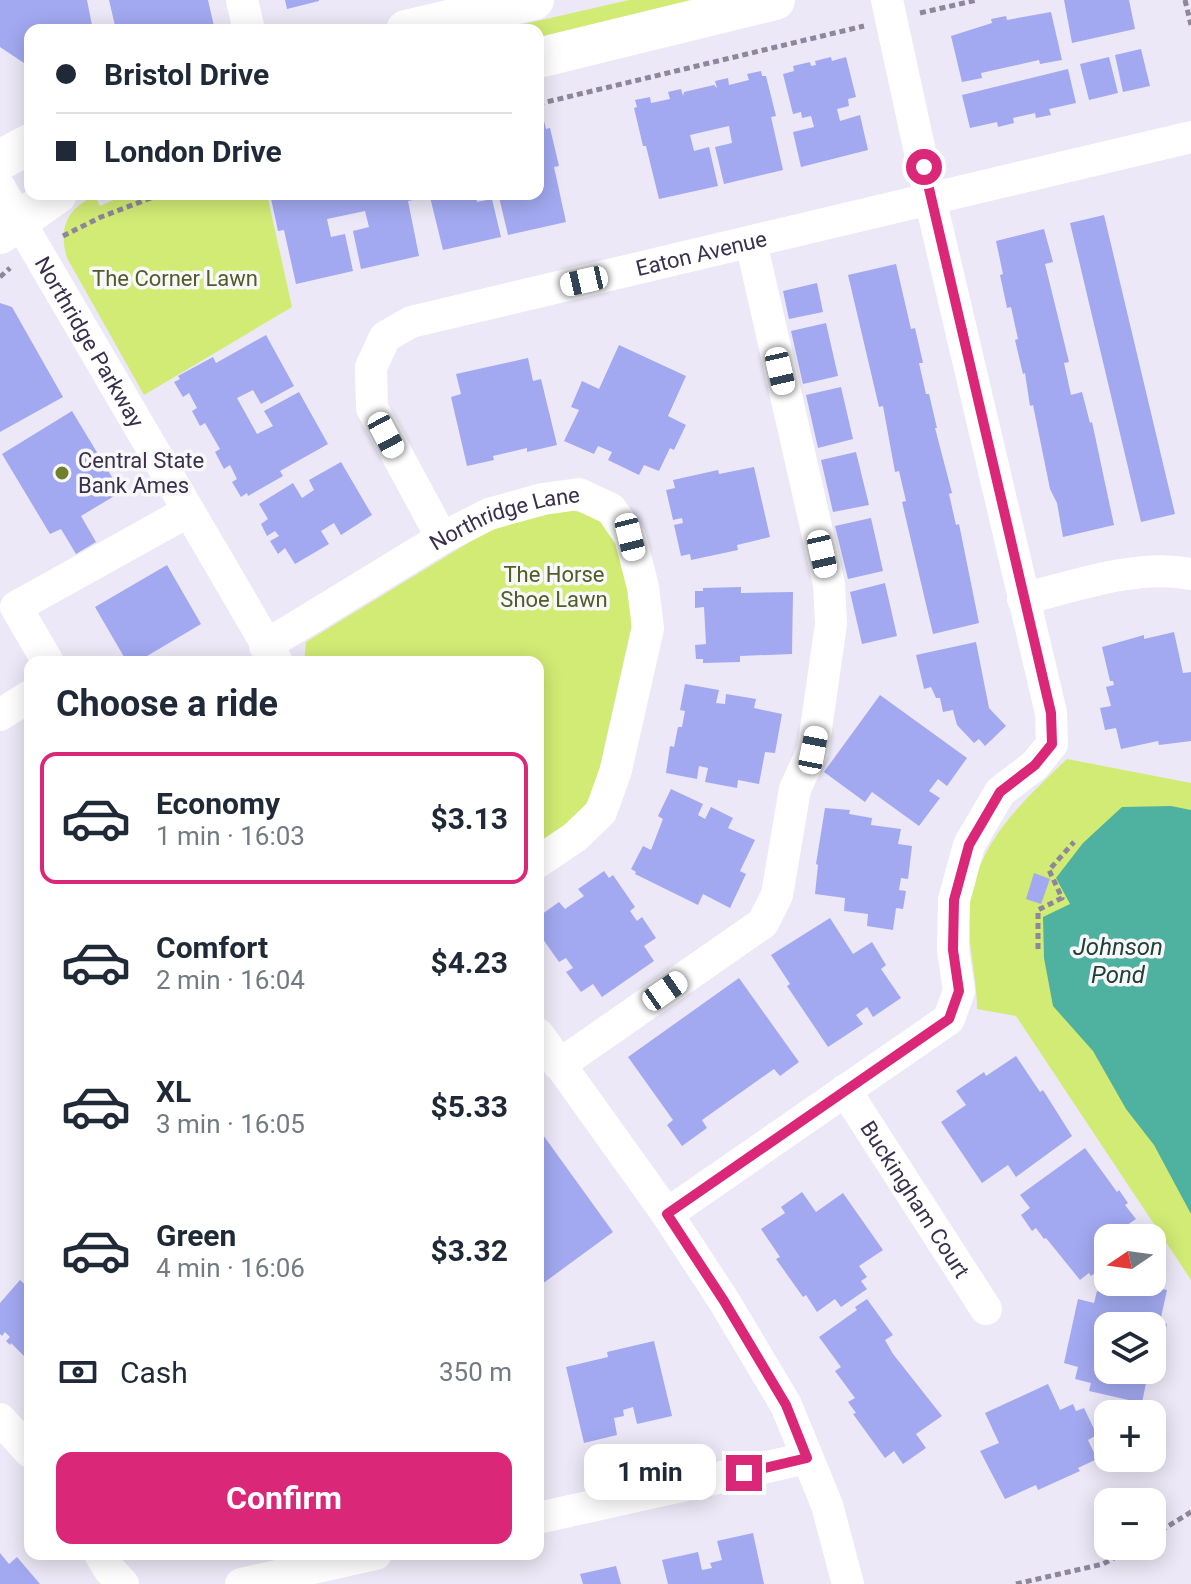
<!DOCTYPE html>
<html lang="en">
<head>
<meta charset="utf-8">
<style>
  :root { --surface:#fff; --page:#f6f6f7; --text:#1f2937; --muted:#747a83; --line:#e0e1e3; --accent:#db2777 }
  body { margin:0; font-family:Roboto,sans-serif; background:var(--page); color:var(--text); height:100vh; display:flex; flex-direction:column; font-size:30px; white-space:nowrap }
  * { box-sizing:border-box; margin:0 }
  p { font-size:26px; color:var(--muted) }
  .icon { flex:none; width:44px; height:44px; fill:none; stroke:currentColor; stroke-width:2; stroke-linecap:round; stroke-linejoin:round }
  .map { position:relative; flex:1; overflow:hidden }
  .panel { position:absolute; left:24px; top:656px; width:520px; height:904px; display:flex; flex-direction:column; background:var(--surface); border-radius:16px; box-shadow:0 4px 20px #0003 }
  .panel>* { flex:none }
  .banner { position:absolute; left:24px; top:24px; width:520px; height:176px; border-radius:16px; box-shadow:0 4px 20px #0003; display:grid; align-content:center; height:176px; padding:0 32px; background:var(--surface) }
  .needle { width:52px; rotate:257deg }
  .controls { position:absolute; left:1094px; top:1224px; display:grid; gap:16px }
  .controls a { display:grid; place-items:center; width:72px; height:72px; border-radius:16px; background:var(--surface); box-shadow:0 4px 20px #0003; font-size:40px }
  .end { position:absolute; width:36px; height:36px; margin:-18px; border:10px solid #db2777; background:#fff; box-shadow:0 0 0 4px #fff }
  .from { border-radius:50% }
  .bubble { position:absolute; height:56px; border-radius:16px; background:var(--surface); box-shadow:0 4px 20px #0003; font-size:26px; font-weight:700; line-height:56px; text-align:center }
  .car { position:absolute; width:24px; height:48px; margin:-24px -12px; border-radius:10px; box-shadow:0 0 6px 2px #0007; background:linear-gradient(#fff 24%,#345 0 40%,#fff 0 76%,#345 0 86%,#fff 0) }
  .banner b { display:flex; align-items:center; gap:28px; height:76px; font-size:30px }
  .banner b+b { border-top:2px solid var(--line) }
  .banner i { width:20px; height:20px; background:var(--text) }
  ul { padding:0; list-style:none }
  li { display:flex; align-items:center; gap:24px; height:132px; margin:0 16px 12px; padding:0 16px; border:4px solid transparent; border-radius:16px }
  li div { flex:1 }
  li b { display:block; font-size:30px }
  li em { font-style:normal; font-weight:700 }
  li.current { border-color:var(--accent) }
  li>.icon { width:72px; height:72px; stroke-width:1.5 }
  h2 { padding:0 32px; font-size:36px; line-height:96px }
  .pay { display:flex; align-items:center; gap:20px; height:88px; padding:0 32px; font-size:30px }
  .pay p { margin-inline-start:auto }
  .button { display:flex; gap:16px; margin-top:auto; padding:16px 32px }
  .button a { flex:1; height:92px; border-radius:16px; background:var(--accent); color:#fff; font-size:32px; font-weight:700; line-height:92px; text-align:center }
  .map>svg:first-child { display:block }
  .green { fill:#d2eb75 }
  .water { fill:#4fb19f }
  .building { fill:#a2a9f0; fill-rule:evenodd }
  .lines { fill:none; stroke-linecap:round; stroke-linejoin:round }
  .path { stroke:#8d869c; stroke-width:5; stroke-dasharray:6 4; stroke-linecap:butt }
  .minor { stroke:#fff; stroke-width:32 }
  .major { stroke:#fff; stroke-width:40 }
  .route { stroke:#db2777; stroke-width:10 }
  .poi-dot { fill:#6f7f2e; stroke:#f8f8f8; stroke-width:3 }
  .labels { text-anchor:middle; stroke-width:7; stroke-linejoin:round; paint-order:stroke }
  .street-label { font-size:22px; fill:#3a304d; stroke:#f8f8f8 }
  .park-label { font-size:22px; fill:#515c28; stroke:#f8f8f8 }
  .poi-label { font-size:22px; fill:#3a304d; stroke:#f8f8f8; text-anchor:start }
  .water-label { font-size:24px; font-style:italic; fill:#22403a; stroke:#f8f8f8 }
</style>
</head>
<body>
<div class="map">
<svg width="1191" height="1584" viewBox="0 0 1191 1584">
  <rect width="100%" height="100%" fill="#ece8f7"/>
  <path class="green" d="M 629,0 L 724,0 L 538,43 L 538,30 L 498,30 Z
    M 126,194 L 267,194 L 292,307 L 144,395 L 67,258 C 58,229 67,208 95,196 L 100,206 Z
    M 564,509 L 595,515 L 618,542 L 634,615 L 596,784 C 584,816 564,827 538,847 L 538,662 L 304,662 L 306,642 L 491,529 Z
    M 1067,759 L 1191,783 L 1191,1280 L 1016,1016 L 977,1009 C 977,980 969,952 969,923 C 968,850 1019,805 1067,759 Z"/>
  <path class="water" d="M 1171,806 L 1191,810 L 1191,1214 L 1154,1145 L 1126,1109 L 1093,1051 L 1053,1006 L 1044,958 L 1043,917 L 1070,904 L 1056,878 L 1083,843 L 1122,807 Z"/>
  <path class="building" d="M 0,0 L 87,0 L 93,30 L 30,30 L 30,67 L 0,47 Z
    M 109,0 L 208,0 L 214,26 L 197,30 L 116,30 Z
    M 285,0 L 319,0 L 319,1 L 287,9 Z
    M 1064,0 L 1129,0 L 1135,29 L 1072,43 Z
    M 1051,12 L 1062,60 L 1040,64 L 1039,60 L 981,73 L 982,78 L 962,82 L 951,36 L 992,23 L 991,19 L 1006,16 L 1007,20 Z
    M 1141,49 L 1150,86 L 1123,92 L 1115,55 Z
    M 831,57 L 832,61 L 846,57 L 856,97 L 848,99 L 849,106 L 837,109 L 840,121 L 860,115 L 868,150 L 801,167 L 793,132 L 814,127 L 811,116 L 802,118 L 801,112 L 793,114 L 783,74 L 794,71 L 793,66 L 810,62 L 811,66 L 816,65 L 815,61 Z
    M 1109,57 L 1118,93 L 1089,100 L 1080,64 Z
    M 1068,69 L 1076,103 L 1049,109 L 1051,115 L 1036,118 L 1035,113 L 1013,118 L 1014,123 L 998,127 L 997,122 L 970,128 L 962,95 Z
    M 761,71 L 762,76 L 766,76 L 776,116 L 771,117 L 783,170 L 724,184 L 715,147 L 732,143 L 729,126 L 690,135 L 694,151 L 709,147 L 718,186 L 659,199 L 646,146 L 643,146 L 634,108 L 637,107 L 635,100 L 650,97 L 651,103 L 670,99 L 668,92 L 681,89 L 683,96 L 684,92 L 714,85 L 717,88 L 715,81 L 728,78 L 729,85 L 749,80 L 747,74 Z
    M 544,121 L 546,129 L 550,128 L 559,166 L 554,167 L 566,222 L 508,235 L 499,197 L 514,194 L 538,194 L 538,123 Z
    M 270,194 L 412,194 L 413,200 L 408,201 L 419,256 L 361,269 L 353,231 L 369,227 L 365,211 L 327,219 L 331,237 L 345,234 L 353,271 L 296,284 L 284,230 L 278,231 Z
    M 424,194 L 475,194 L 477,202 L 492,199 L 501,237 L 443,250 L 430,197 L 425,198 Z
    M 1104,215 L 1175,514 L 1141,522 L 1070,223 Z
    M 1044,229 L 1053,262 L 1045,264 L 1069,362 L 1064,363 L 1071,395 L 1082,392 L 1090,423 L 1092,422 L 1114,525 L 1063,537 L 1057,503 L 1050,489 L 1033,405 L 1030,406 L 1025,373 L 1023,374 L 1015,340 L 1018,339 L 1011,307 L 1007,308 L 1000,275 L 1003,274 L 996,241 Z
    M 896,264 L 911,329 L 915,328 L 923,363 L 919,363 L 926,394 L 929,394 L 937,428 L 935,428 L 952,493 L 949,494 L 956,525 L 959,524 L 979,623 L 933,634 L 902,502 L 906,501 L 899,471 L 895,472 L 883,406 L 879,407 L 848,275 Z
    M 817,283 L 823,312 L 789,319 L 783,291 Z
    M 0,303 L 12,307 L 63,397 L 0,432 Z
    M 826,323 L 838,376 L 803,384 L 791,331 Z
    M 266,335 L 294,386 L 261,404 L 253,390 L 237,398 L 257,434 L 273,426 L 264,411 L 299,392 L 328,444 L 280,471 L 283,476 L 248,496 L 247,493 L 241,497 L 232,482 L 237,479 L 230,465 L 224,469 L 215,452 L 220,449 L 205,423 L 200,426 L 192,411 L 197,408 L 189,393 L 183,397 L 174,382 L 180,379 L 178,376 L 213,357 L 216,363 Z
    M 619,345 L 686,376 L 668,416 L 686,425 L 674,450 L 670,448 L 659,471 L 644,465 L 639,475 L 608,460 L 612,452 L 598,446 L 594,454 L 564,441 L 579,410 L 571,407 L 582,381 L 599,389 Z
    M 528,358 L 533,381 L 541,379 L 557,445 L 527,452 L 527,448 L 493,456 L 494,460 L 467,466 L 451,397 L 461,394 L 456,374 Z
    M 841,387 L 853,439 L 818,448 L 806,395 Z
    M 72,411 L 121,492 L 81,516 L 96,542 L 76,554 L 61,529 L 50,534 L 2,454 Z
    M 856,452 L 869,505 L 833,512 L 821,460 Z
    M 341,462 L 372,515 L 341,535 L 334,523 L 321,531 L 329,544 L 295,564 L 285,548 L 278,554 L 270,541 L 279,536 L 275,531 L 267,536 L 261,524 L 268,519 L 259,504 L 293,483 L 302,498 L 314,490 L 309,480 Z
    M 754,467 L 770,537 L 737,545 L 738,550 L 691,560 L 690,554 L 681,556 L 674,525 L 683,523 L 682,518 L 673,520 L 666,490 L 675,488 L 673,480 L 718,470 L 719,474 Z
    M 871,518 L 883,571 L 848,579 L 835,526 Z
    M 167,565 L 201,624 L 137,662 L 127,662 L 95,607 Z
    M 885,583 L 897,636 L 862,644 L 850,592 Z
    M 741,587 L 741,593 L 793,592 L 792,654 L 740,656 L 740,662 L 703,663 L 703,659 L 696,659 L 695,645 L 706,644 L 704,607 L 695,608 L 695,591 L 703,591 L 703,588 Z
    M 1174,632 L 1183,673 L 1191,672 L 1191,741 L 1159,745 L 1158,741 L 1121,749 L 1116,728 L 1105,730 L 1100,708 L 1111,706 L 1106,687 L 1114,685 L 1113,681 L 1110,681 L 1102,647 L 1144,635 L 1144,639 Z
    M 976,642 L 989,708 L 1006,726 L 985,746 L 979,739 L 974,743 L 957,725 L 953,710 L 943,712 L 940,698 L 936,698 L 931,687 L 924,689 L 916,655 Z
    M 685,684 L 719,690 L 716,703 L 725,704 L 726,694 L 756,699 L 754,708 L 782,714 L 775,753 L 765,752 L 759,784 L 738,780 L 737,788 L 705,782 L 708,768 L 699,766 L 697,779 L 666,773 L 670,746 L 674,747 L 678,727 L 682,727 L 685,711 L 680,710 Z
    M 880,695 L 967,758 L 947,786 L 938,779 L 929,791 L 940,798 L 919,826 L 872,792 L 865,802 L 824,772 Z
    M 671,789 L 703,804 L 698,815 L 705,819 L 711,807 L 733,818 L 728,828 L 755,840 L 740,871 L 746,874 L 730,908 L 703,894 L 698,905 L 635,874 L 636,872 L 631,869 L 643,846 L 651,850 L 663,819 L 658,816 Z
    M 825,808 L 850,810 L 849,814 L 872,818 L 871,825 L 901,829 L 898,844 L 912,846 L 908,879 L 901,878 L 899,890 L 906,891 L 903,909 L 896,908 L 893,930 L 867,926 L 868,914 L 844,911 L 845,898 L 815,894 L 818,865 L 816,864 Z
    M 604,871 L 609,878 L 613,875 L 635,907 L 630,911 L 637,921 L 642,917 L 656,938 L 644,946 L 654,961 L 602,997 L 593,984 L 581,992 L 566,972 L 573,968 L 566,958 L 559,962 L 538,932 L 540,927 L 538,917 L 559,902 L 565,909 L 584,896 L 578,889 Z
    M 1034,873 L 1050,879 L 1041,904 L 1026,899 Z
    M 830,918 L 853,954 L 872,942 L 886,965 L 881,969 L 901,998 L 873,1017 L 867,1007 L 856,1015 L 863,1024 L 828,1047 L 787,986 L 790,984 L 771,955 Z
    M 739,978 L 799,1062 L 780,1076 L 774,1069 L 702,1120 L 707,1128 L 682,1146 L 667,1125 L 673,1120 L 628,1057 Z
    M 1016,1056 L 1040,1092 L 1043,1090 L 1072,1136 L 1016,1177 L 1008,1165 L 982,1183 L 941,1122 L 966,1105 L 956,1091 L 984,1072 L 986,1076 Z
    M 538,1128 L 613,1232 L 538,1287 Z
    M 1085,1148 L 1117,1192 L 1119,1190 L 1128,1203 L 1125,1205 L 1136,1219 L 1127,1225 L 1136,1238 L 1108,1238 L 1108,1264 L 1091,1276 L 1089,1273 L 1080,1280 L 1046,1238 L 1044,1239 L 1036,1228 L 1032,1231 L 1021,1215 L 1030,1208 L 1020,1195 Z
    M 802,1192 L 816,1212 L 843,1193 L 883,1250 L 859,1266 L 867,1277 L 861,1281 L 867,1289 L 841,1307 L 835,1299 L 817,1312 L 806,1295 L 803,1297 L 776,1259 L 780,1257 L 761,1229 L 785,1213 L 781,1207 Z
    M 20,1280 L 30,1289 L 30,1362 L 11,1343 L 10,1345 L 6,1341 L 10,1337 L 5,1332 L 2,1336 L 0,1334 L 0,1303 Z
    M 1135,1283 L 1167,1290 L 1160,1322 L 1167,1324 L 1155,1379 L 1147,1378 L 1142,1403 L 1089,1391 L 1091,1383 L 1075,1379 L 1078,1367 L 1064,1363 L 1078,1299 L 1094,1303 L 1097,1291 L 1112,1294 L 1114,1286 L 1133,1291 ZM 1108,1326 L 1152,1326 L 1152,1370 L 1108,1370 Z
    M 867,1299 L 893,1335 L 885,1340 L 893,1354 L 942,1416 L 916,1434 L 926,1448 L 903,1464 L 894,1451 L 885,1458 L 853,1414 L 856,1413 L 848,1402 L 855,1398 L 835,1371 L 841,1367 L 819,1337 L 857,1310 L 855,1307 Z
    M 654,1341 L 672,1416 L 637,1424 L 633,1407 L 623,1410 L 624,1416 L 614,1418 L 617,1435 L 584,1443 L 566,1367 L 608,1357 L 607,1352 Z
    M 1048,1384 L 1060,1410 L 1073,1404 L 1076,1411 L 1084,1408 L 1097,1435 L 1088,1440 L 1097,1459 L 1078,1468 L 1080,1471 L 1038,1490 L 1036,1485 L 1005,1499 L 980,1451 L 999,1443 L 985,1413 Z
    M 753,1533 L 764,1584 L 668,1584 L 662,1560 L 698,1552 L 702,1570 L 712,1568 L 710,1563 L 722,1560 L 717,1541 Z
    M 0,1553 L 9,1564 L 17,1557 L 40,1584 L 0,1584 Z
    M 616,1566 L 621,1584 L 583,1584 L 580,1574 Z"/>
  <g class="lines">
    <path class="path" d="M 1185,0 L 1191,25
      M 920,13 L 977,0
      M 538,104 L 864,26
      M 63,236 L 101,217 L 161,194
      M 0,277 L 10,268
      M 1038,949 L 1038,910 L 1062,898 L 1049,870 L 1074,842
      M 1152,1536 L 1191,1512
      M 1016,1584 L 1103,1564 L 1135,1546"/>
    <g class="minor">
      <path d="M 242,0 L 249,30"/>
      <path id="s1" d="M 0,188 L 277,662"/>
      <path id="s2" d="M 442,538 L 372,408 L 371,367 L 385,337 L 411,322 L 1191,137"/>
      <path d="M 1023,599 C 1074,586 1140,563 1191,574"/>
      <path id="s3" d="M 265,646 L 442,538 L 489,514 L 543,499 L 579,494 L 611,509 L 630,537 L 643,587 L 648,628 L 616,770 L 601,812 L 575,837 L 538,862"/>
      <path d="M 48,662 L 16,607 L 187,512"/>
      <path d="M 0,715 L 30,696"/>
      <path d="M 538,1034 L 667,1214 L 724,1301 L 786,1405 L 827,1505 L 848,1584"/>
      <path d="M 559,1065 L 763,923 L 777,895 L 795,789 L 813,750 L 831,624 L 829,584 L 751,242"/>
      <path id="s4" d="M 845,1090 L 986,1309"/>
      <path d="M 667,1214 L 949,1019 L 959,991 L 953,950 L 954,900 L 969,845 L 1000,792 L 1035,765 L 1052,744 L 1051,713 L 930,198 L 887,0"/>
      <path d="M 0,1419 L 30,1452"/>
      <path d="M 538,1518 L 807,1458"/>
      <path d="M 100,1554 L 109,1569 L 123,1584"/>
      <path d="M 241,1584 L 376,1554"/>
    </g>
    <path class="major" d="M 406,30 L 534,0
      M 538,58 L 775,0
      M 0,160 L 30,144
      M 0,234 L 57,194"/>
  </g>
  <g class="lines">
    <path class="route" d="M 744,1473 L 807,1458 L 786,1405 L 724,1301 L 667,1214 L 949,1019 L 959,991 L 953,950 L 954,900 L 969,845 L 1000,792 L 1035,765 L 1052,744 L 1051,713 L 924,167"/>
  </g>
  <circle class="poi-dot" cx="62" cy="473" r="8"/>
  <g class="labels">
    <g class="street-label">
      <text dy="8" stroke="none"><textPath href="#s2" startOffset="550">Eaton Avenue</textPath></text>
      <text dy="8" stroke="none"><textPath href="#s1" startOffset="178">Northridge Parkway</textPath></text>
      <text dy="8" stroke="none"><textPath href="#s3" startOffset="274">Northridge Lane</textPath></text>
      <text dy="8" stroke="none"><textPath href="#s4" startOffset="130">Buckingham Court</textPath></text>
    </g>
    <g class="park-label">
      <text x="175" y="286">The Corner Lawn</text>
      <text x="554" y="582">The Horse<tspan x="554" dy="25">Shoe Lawn</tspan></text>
    </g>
    <g class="poi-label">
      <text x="78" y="468">Central State<tspan x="78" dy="25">Bank Ames</tspan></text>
    </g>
    <g class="water-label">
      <text x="1118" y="955">Johnson<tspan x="1118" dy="28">Pond</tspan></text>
    </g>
  </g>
</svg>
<div class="controls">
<a><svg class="needle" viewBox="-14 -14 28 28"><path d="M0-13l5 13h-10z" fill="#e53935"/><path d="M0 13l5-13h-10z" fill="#747a83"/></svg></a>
<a><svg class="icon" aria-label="layers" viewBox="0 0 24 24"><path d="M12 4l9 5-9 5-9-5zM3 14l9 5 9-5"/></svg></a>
<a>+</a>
<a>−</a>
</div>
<i class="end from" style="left:924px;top:167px"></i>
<i class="end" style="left:744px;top:1473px"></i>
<div class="bubble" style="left:584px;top:1444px;width:132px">1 min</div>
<i class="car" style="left:584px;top:281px;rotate:257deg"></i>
<i class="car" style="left:780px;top:371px;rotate:167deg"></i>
<i class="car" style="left:386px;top:435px;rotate:152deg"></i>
<i class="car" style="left:630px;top:537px;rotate:166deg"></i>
<i class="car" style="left:822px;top:554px;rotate:167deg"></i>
<i class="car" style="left:813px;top:750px;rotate:11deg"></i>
<i class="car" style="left:665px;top:991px;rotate:55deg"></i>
<div class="banner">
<b><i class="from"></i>Bristol Drive</b>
<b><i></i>London Drive</b>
</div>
<section class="panel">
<h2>Choose a ride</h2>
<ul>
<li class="current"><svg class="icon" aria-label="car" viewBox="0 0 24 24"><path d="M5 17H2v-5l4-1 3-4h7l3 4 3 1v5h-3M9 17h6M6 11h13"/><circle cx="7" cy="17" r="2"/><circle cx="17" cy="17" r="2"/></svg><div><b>Economy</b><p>1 min · 16:03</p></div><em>$3.13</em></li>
<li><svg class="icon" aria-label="car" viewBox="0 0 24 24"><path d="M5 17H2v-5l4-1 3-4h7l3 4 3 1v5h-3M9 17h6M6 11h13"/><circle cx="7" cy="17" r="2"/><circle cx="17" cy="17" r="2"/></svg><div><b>Comfort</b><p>2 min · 16:04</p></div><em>$4.23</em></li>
<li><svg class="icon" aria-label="car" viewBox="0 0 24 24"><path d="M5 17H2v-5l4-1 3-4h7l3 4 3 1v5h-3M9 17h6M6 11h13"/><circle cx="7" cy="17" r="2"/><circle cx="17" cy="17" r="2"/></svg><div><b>XL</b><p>3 min · 16:05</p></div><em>$5.33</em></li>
<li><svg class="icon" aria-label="car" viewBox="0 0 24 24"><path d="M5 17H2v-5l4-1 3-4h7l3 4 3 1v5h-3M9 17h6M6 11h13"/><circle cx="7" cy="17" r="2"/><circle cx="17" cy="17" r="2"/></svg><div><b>Green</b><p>4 min · 16:06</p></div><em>$3.32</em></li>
</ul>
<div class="pay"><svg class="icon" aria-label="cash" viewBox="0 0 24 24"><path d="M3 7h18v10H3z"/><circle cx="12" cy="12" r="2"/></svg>Cash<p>350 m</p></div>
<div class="button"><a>Confirm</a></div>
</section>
</div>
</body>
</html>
